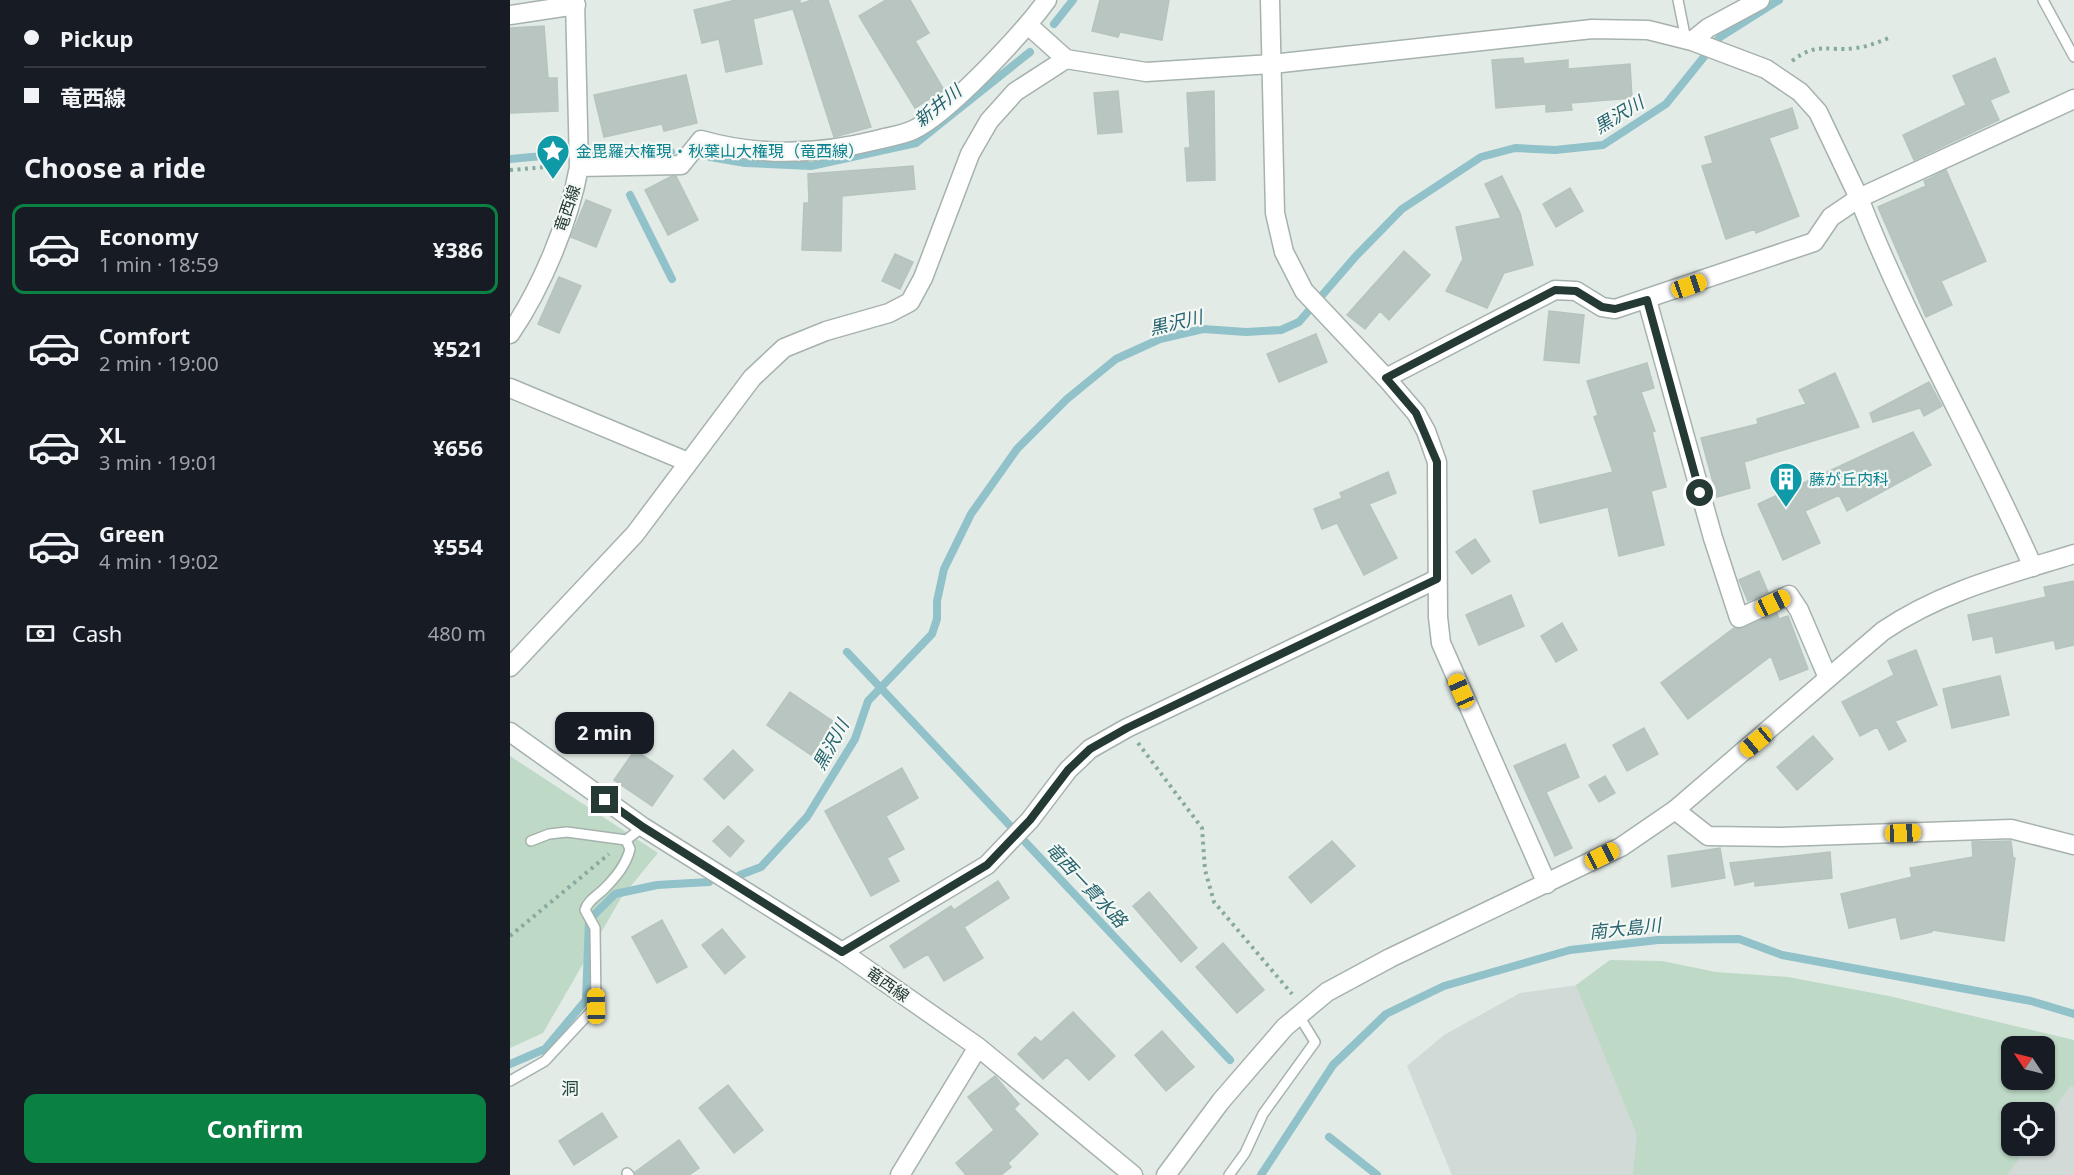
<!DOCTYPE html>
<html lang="en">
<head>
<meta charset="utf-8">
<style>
  :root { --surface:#171b24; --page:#20242c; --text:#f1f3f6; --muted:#9ea1a6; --line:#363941; --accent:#0b8043 }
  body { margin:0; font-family:"Noto Sans","Noto Sans JP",sans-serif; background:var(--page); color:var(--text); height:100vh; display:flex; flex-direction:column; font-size:22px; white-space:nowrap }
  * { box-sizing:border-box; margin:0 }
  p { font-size:20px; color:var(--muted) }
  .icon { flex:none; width:33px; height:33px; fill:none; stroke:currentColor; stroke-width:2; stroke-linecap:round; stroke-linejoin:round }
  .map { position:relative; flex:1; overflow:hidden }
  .panel { display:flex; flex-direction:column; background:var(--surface); width:510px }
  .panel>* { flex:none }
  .top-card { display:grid; align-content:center; height:132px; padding:0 24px; background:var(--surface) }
  .needle { width:39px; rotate:305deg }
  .tools { position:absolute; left:1491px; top:1036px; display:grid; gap:12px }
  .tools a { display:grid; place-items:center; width:54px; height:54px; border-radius:12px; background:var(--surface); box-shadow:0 2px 4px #0004; font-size:30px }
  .end { position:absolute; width:27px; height:27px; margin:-14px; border:8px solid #253a34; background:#fff; box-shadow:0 0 0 3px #fff }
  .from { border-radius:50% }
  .bubble { position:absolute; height:42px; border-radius:12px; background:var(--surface); box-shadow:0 2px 4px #0004; font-size:20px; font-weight:700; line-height:42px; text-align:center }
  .car { position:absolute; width:18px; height:36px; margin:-18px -9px; border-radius:8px; box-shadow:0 0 4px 2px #0007; background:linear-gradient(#f5c518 24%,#345 0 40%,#f5c518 0 76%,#345 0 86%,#f5c518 0) }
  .top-card b { display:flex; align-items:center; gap:21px; height:57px; font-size:22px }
  .top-card b+b { border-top:2px solid var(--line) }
  .top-card i { width:15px; height:15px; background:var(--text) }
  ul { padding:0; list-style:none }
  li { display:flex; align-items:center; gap:18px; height:90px; margin:0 12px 9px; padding:0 12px; border:3px solid transparent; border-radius:12px }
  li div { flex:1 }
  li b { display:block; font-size:22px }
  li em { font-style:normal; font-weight:700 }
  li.active { border-color:var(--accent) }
  li>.icon { width:54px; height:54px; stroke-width:1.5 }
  h2 { padding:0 24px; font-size:27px; line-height:72px }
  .pay { display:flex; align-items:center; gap:15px; height:66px; padding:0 24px; font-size:22px }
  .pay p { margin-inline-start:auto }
  .action { display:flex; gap:12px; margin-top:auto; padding:12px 24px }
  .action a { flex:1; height:69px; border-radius:12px; background:var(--accent); color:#fff; font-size:24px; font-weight:700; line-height:69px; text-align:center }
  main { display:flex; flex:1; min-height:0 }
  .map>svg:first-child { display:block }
  .built { fill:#d1dad6; fill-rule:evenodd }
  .green { fill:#bed9c5; fill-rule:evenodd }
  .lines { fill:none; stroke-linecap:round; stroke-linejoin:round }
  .stream { stroke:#91c1c9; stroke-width:8 }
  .building { fill:#b8c5c0; stroke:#b6c4be; stroke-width:1.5 }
  .service-casing { stroke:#a6b2ae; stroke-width:12 }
  .minor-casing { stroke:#a6b2ae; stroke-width:21 }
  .tertiary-casing { stroke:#a6b2ae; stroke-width:21 }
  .path { stroke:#87aa9f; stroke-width:4; stroke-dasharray:3 4.5; stroke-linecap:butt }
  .service { stroke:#fff; stroke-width:9 }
  .minor { stroke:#fff; stroke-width:18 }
  .tertiary { stroke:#fff; stroke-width:18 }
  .route { stroke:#253a34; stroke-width:8 }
  .labels { text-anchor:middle; stroke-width:4.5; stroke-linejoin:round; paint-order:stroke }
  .culture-label { font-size:16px; fill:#0d838f; stroke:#f3f8f5; text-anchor:start }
  .street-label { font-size:16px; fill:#253a34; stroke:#f3f8f5 }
  .water-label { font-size:18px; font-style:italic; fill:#26636e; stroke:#f3f8f5 }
  .neighbourhood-label { font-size:18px; fill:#234940; stroke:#f3f8f5 }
</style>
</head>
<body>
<main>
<section class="panel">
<div class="top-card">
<b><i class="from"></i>Pickup</b>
<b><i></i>竜西線</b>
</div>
<h2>Choose a ride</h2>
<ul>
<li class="active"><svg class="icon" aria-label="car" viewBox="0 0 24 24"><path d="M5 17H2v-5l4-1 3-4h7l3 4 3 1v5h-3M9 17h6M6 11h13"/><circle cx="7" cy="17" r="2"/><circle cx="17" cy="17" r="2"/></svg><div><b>Economy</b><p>1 min · 18:59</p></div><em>¥386</em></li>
<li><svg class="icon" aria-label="car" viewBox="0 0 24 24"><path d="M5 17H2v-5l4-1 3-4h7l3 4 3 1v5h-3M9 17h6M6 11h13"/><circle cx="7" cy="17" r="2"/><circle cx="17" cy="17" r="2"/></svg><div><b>Comfort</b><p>2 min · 19:00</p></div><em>¥521</em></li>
<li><svg class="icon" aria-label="car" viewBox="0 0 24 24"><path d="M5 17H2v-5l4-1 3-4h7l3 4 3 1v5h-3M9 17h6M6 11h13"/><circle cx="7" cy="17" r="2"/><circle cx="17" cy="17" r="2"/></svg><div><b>XL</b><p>3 min · 19:01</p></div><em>¥656</em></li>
<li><svg class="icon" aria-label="car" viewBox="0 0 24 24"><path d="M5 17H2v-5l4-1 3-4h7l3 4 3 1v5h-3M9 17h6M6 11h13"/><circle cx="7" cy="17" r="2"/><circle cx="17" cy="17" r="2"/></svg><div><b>Green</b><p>4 min · 19:02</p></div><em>¥554</em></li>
</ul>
<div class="pay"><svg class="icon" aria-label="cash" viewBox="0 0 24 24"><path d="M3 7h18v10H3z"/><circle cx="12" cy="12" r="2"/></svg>Cash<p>480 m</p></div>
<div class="action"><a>Confirm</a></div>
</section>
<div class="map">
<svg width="1564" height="1175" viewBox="0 0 1564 1175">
  <rect width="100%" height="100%" fill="#e3ebe7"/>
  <path class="built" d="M 1155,973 L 1502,1080 L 1534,1080 L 1564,1069 L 1564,1175 L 942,1175 L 897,1066 L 934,1035 L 1010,993 ZM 1502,1113 L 1534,1113 L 1534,1146 L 1502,1146 Z"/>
  <path class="green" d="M 0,756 L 148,853 L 111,898 L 33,1033 L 0,1048 Z
    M 1100,960 L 1152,961 L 1206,972 L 1278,977 L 1379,996 L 1564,1040 L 1564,1087 L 1560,1086 L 1535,1122 L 1534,1113 L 1502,1113 L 1502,1146 L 1518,1146 L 1497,1175 L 1123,1175 L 1127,1135 L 1066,985 ZM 1502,1047 L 1534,1047 L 1534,1080 L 1502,1080 Z"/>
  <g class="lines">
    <path class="stream" d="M 544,24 L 563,0
      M 85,152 L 161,152
      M 200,157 L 235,163 L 301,166 L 406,143 L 520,52
      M 0,159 L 54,154
      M 120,195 L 162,279
      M 337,652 L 720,1060
      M 230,875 L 251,867 L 297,817 L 345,739 L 358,701 L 422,634 L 427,619 L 427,601 L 434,569 L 461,514 L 507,449 L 557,399 L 606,359 L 650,339 L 693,329 L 736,332 L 771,330 L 789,322 L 846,256 L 892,209 L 933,182 L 971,157 L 1005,148 L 1045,150 L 1093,145 L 1156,104 L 1210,37 L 1269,0
      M 0,1064 L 35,1049 L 76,1000 L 79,920 L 105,894 L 147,885 L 199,882
      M 819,1137 L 867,1175
      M 751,1175 L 823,1065 L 876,1014 L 934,986 L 1060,950 L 1148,940 L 1229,939 L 1272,955 L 1521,1001 L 1564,1014"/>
  </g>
  <path class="building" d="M 226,0 L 290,0 L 290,4 L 302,0 L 318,0 L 361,127 L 324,137 L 283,9 L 243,19 L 252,64 L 216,72 L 209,39 L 192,43 L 184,10 Z
    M 376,0 L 400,0 L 419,33 L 405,41 L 434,90 L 405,108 L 349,16 Z
    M 590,0 L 659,0 L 652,40 L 610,32 L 608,37 L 582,31 Z
    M 34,26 L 38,78 L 47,78 L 48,111 L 0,113 L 0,28 Z
    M 1013,58 L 1014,64 L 1058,60 L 1058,69 L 1120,64 L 1122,98 L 1061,103 L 1062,110 L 1036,112 L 1036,104 L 986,108 L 982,60 Z
    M 1485,58 L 1499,92 L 1480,100 L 1489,120 L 1404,160 L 1393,135 L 1456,105 L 1443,76 Z
    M 176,75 L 187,123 L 154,131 L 152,124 L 94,137 L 84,95 Z
    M 608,91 L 612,132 L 588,134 L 584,93 Z
    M 704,91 L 705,180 L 677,181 L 675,148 L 680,148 L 677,93 Z
    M 1282,108 L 1288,128 L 1259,138 L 1289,216 L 1246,233 L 1245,229 L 1216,239 L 1192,166 L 1203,163 L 1195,137 Z
    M 403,166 L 405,189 L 332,196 L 331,251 L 292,250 L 294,203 L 299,203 L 298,174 Z
    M 1436,170 L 1476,261 L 1431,281 L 1442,305 L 1416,317 L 1368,207 L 1416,186 L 1414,181 Z
    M 162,176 L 166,176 L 188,220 L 158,235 L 135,190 Z
    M 992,176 L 1010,213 L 1023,265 L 994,273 L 977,308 L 936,291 L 953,259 L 946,227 L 991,218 L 975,184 Z
    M 1060,188 L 1073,211 L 1046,227 L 1033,204 Z
    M 76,200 L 101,210 L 86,247 L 61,237 Z
    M 894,251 L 920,275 L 879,320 L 870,311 L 855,329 L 837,315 Z
    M 385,254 L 403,262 L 390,289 L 372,281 Z
    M 49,277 L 71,286 L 49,333 L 28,324 Z
    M 1039,311 L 1074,315 L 1069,363 L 1034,360 Z
    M 806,334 L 817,362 L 769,382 L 757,354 Z
    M 1137,363 L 1144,388 L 1131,392 L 1145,431 L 1142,432 L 1156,487 L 1141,491 L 1154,545 L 1109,556 L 1098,507 L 1030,523 L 1023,491 L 1103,472 L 1084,417 L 1088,415 L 1077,381 Z
    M 1325,373 L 1349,427 L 1234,462 L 1240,488 L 1207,497 L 1191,438 L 1248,424 L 1247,419 L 1296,404 L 1289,390 Z
    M 1419,382 L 1432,406 L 1414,416 L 1410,408 L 1363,422 L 1360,413 Z
    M 1403,432 L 1421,465 L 1337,511 L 1329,495 L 1295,511 L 1310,543 L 1273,560 L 1248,504 Z
    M 878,472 L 886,493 L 859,504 L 887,558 L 854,575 L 827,523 L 812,529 L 804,509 L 832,498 L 830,493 Z
    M 965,539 L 980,561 L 962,574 L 946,552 Z
    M 1249,571 L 1258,592 L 1238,601 L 1229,580 Z
    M 1564,581 L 1564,645 L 1546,649 L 1544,640 L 1486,653 L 1483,636 L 1463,640 L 1458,615 L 1536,597 L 1534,587 Z
    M 1001,595 L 1014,626 L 969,645 L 956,615 Z
    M 1267,613 L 1269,619 L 1278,616 L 1298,669 L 1270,680 L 1261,656 L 1178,719 L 1151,683 L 1224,628 L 1234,628 Z
    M 1052,623 L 1067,650 L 1046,662 L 1031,636 Z
    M 1406,650 L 1427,705 L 1385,721 L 1396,741 L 1379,750 L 1367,727 L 1350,736 L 1332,702 L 1384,675 L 1378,661 Z
    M 1490,676 L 1499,715 L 1442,728 L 1433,689 Z
    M 280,692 L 324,722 L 301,755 L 257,725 Z
    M 1134,728 L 1148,754 L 1117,771 L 1103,745 Z
    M 1303,736 L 1323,759 L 1287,790 L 1267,767 Z
    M 1055,744 L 1069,777 L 1036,792 L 1062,848 L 1045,856 L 1004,766 Z
    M 125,750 L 163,776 L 142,806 L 104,780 Z
    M 223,750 L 243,770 L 214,799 L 194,779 Z
    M 392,768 L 408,798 L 376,816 L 394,849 L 377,858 L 389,881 L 361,896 L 315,811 Z
    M 1095,776 L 1105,793 L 1089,802 L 1079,785 Z
    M 218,826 L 234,841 L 220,857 L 203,841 Z
    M 822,841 L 845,866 L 801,903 L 779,877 Z
    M 1501,841 L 1503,858 L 1505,858 L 1494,941 L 1422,930 L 1422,932 L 1391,939 L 1386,917 L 1339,928 L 1331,894 L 1402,877 L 1400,868 L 1463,857 L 1462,842 Z
    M 1210,848 L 1215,878 L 1162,887 L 1158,856 Z
    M 1320,852 L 1322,878 L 1245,886 L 1245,881 L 1225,885 L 1220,863 Z
    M 488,881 L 499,898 L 454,927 L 473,958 L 434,981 L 418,954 L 394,968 L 380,946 L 441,906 L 444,910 Z
    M 639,892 L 687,948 L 671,962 L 623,906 Z
    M 152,920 L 177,967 L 147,983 L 122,937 Z
    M 212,929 L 235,957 L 215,974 L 192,945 Z
    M 713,943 L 754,990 L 727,1013 L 686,967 Z
    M 563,1012 L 605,1056 L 579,1080 L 557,1057 L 533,1079 L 508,1054 L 525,1037 L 531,1042 Z
    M 652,1031 L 684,1067 L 656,1091 L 625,1055 Z
    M 485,1076 L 509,1104 L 504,1109 L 528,1134 L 498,1163 L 501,1167 L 491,1175 L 456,1175 L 446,1163 L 484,1130 L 458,1097 Z
    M 218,1085 L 253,1130 L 224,1153 L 189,1108 Z
    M 92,1113 L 107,1137 L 64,1165 L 49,1141 Z
    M 169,1140 L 189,1168 L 179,1175 L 126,1175 L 125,1172 Z"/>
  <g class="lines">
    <defs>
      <path id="service" d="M 1168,0 L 1176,40
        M 1533,0 L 1564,57
        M 21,841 L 39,834 L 57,832 L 116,840 L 133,827
        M 0,1081 L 35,1061 L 86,1006 L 85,928 L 75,910 C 78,900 87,896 94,889 C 106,877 116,865 120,849 L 116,840
        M 117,1173 L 119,1175
        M 719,1175 L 735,1153 L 753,1114 L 805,1042 L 789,1016"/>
      <path id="minor" d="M 0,15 L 66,5
        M 518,25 L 556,59 L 636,72 L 762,64 L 1082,29 L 1138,30 L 1182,41 L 1256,69 L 1290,92 L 1308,112 L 1349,198 L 1564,99
        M 1182,41 L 1198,28 L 1250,0
        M 69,167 L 171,165 L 191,140 C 251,157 308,155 367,140 C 378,137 392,135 403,130 C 438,114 513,33 537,0
        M 1137,300 L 1203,538 L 1229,618 L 1279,595 L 1289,610 L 1318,678
        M 0,334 C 32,287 59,222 69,167 L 65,0
        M 876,378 L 1045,290 L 1066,291 L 1092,307 L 1105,309 L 1304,242 L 1321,217 L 1349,198 C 1398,325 1468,442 1523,567
        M 0,388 L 178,462
        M 0,667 L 125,534 L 242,378 L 274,348 L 316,331 L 379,313 L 400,302 L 413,278 L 460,154 L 479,121 L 505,92 L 556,59
        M 0,732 L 133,827 L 332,952 L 468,1047 L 623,1175
        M 1165,810 L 1198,836 L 1271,837 L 1501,829 L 1564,845
        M 332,952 L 477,865 L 520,820 L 558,770 L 580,749 L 617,728 L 927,579
        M 390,1175 L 468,1047"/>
      <path id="tertiary" d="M 760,0 L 765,213 L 774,252 L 794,291 L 876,378 L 906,413 L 916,431 L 927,462 L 928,617 L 931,643 L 1037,884
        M 656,1175 L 711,1101 L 775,1027 L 817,992 L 880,958 L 1111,847 L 1165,810 L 1373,631 C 1432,591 1497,575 1564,554"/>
    </defs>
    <use href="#service" class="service-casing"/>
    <use href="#minor" class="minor-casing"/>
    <use href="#tertiary" class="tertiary-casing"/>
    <path class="path" d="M 1282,61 C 1308,41 1317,52 1345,48 C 1358,47 1370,41 1382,37
      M 0,170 L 50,166
      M 628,743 L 692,828 L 695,870 L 704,902 L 782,994
      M 0,936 L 99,854"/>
    <use href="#service" class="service"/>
    <use href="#minor" class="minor"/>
    <use href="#tertiary" class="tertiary"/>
  </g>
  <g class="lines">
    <path class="route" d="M 95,800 L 133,827 L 332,952 L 477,865 L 520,820 L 558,770 L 580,749 L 617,728 L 927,579 L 927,462 L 906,413 L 876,378 L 1045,290 L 1066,291 L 1092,307 L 1105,309 L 1137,300 L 1190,493"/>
  </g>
  <defs>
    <symbol id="sight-pin" viewBox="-11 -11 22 30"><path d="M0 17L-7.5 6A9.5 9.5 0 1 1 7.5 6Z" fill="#0f9aa8" stroke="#f3f8f5"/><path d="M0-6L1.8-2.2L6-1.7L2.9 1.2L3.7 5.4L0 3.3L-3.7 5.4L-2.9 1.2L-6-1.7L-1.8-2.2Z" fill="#fff"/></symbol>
    <symbol id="building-pin" viewBox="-11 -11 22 30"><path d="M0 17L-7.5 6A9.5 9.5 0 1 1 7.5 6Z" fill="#0f9aa8" stroke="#f3f8f5"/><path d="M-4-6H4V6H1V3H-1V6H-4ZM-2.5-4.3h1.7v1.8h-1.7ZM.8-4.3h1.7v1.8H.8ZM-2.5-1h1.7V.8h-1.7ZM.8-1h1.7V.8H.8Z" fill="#fff"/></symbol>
  </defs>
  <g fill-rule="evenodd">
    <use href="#sight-pin" x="24" y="132" width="38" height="52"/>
    <use href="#building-pin" x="1257" y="460" width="38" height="52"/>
  </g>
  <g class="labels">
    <g class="culture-label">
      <text x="66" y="157">金毘羅大権現・秋葉山大権現（竜西線）</text>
      <text x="1299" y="485">藤が丘内科</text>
    </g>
    <g class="street-label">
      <text transform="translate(57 208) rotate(-71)" y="6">竜西線</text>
      <text transform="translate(378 984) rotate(35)" y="6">竜西線</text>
    </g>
    <g class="water-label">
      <text transform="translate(428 106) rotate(-39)" y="6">新井川</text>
      <text transform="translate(1109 115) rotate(-31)" y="6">黒沢川</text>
      <text transform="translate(666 323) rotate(-13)" y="6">黒沢川</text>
      <text transform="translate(321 745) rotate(-61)" y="6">黒沢川</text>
      <text transform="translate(576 885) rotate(47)" y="6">竜西一貫水路</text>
      <text transform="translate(1115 929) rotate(-6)" y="6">南大島川</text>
    </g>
    <g class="neighbourhood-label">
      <text x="60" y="1095">洞</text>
    </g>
  </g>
</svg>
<div class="tools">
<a><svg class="needle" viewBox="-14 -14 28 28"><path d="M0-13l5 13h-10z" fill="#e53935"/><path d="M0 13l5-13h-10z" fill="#9ea1a6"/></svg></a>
<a><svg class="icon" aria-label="locate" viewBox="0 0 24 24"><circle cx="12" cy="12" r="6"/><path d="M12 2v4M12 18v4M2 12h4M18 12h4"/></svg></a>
</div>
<i class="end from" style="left:1190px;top:493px"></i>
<i class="end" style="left:95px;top:800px"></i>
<div class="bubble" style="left:45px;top:712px;width:99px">2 min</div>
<i class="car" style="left:1179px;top:286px;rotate:71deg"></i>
<i class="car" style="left:1263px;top:603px;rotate:65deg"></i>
<i class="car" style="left:951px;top:691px;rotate:336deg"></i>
<i class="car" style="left:1246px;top:742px;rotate:230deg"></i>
<i class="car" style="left:1393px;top:833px;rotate:88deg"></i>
<i class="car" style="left:1092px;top:856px;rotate:63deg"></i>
<i class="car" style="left:86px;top:1006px;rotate:359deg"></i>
</div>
</main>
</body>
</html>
